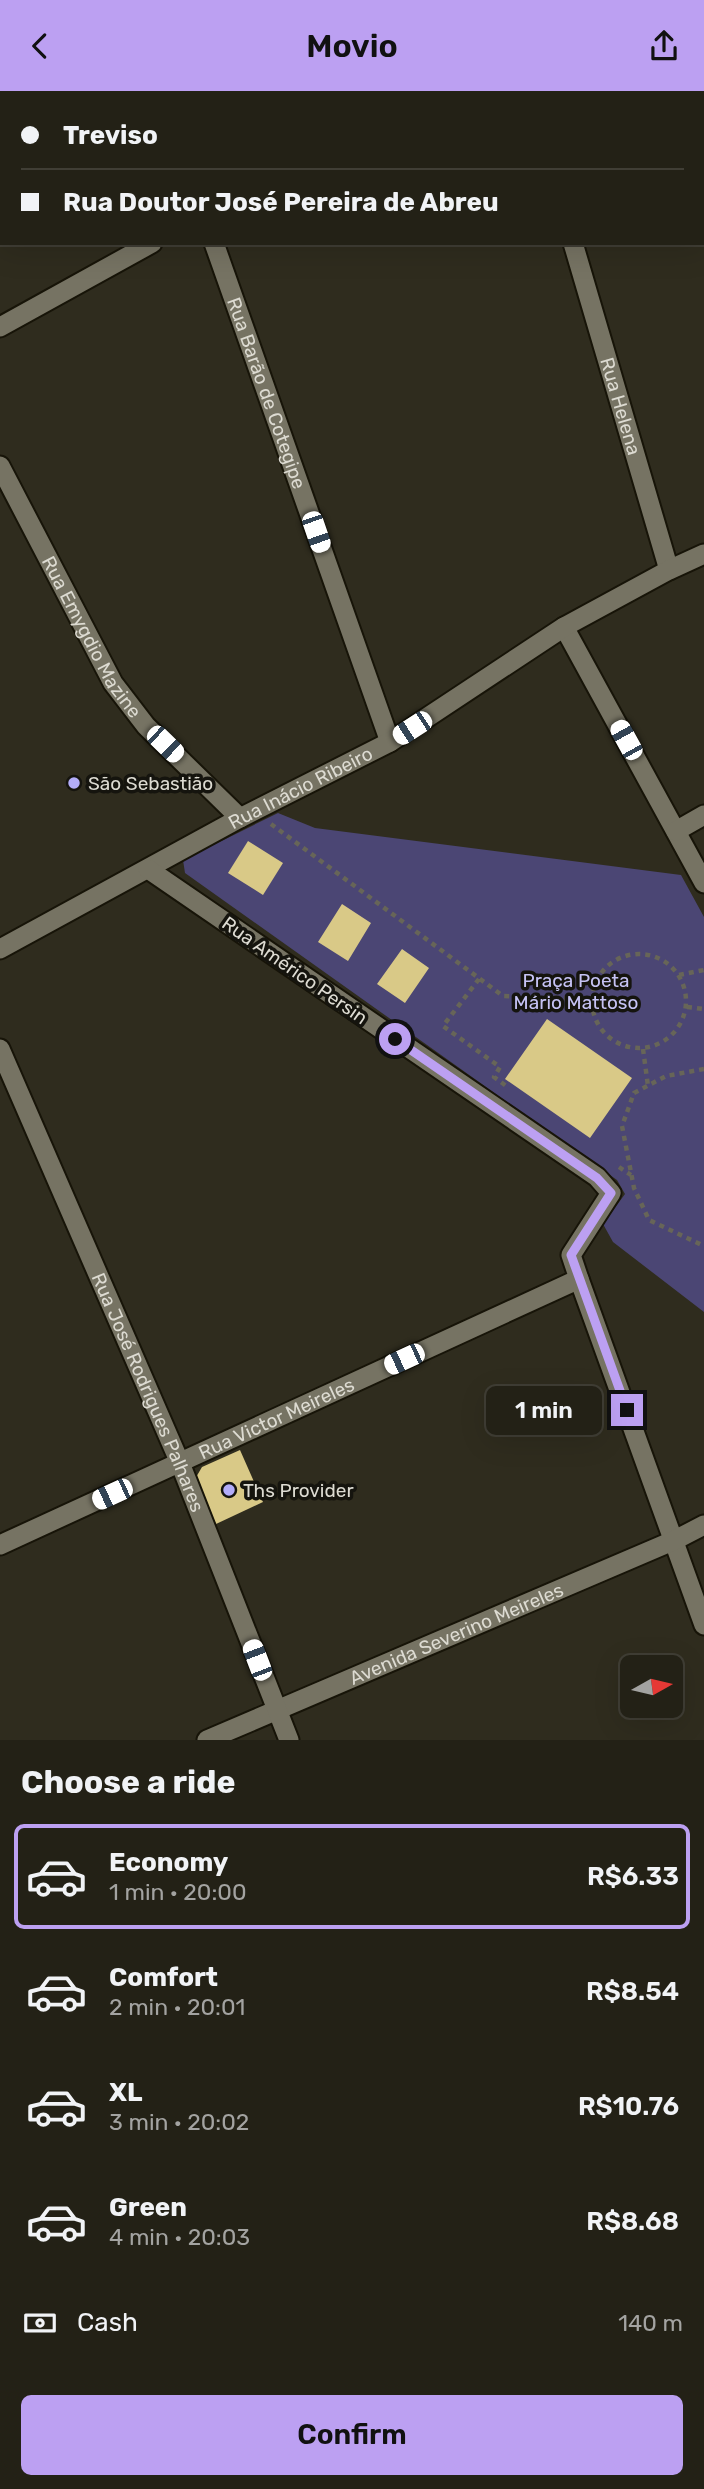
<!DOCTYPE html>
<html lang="en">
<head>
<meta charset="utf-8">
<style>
  :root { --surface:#232116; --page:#2f2e23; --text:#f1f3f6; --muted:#a3a3a1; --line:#403e35; --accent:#bca0f2 }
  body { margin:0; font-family:Rubik,sans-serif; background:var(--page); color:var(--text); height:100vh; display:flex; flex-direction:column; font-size:26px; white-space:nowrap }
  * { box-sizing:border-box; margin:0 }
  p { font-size:23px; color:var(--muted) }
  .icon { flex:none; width:38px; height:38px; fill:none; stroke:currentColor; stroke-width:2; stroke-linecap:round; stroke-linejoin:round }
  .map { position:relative; height:1649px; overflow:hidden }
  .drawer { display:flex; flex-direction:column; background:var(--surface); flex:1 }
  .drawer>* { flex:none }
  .top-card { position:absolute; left:0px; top:0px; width:705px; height:154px; box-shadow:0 7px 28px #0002,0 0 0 2px var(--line); display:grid; align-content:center; height:154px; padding:0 21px; background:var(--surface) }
  .needle { width:46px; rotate:82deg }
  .fabs { position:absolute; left:620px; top:1564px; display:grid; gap:14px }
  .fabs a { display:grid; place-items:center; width:63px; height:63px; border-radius:10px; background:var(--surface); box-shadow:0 7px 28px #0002,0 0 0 2px var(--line); font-size:35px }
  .end { position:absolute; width:32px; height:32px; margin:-16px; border:9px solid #bca0f2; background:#111; box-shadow:0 0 0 4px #111 }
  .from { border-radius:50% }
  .bubble { position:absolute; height:49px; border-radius:10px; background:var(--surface); box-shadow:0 7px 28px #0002,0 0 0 2px var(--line); font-size:23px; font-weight:600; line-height:49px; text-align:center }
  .car { position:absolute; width:21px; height:42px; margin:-21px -10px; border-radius:9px; box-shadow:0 0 5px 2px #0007; background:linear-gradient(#fff 24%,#345 0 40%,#fff 0 76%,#345 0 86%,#fff 0) }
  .top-card b { display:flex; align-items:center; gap:24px; height:66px; font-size:26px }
  .top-card b+b { border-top:2px solid var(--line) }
  .top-card i { width:18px; height:18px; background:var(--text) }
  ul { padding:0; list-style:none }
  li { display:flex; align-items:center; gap:21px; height:105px; margin:0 14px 10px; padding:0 7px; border:4px solid transparent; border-radius:10px }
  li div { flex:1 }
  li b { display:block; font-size:26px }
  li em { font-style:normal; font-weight:600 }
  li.current { border-color:var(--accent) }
  li>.icon { width:63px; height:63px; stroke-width:1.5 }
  h2 { padding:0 21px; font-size:32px; line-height:84px }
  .pay { display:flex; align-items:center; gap:18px; height:77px; padding:0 21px; font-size:26px }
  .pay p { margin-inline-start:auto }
  .primary-button { display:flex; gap:14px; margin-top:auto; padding:14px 21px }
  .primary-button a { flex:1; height:80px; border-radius:10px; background:var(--accent); color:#111; font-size:28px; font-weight:600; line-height:80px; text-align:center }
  header { display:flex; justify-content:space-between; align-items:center; height:91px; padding:0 21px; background:var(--accent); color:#111; font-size:32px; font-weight:600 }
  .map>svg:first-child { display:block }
  .green { fill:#4b4674 }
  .building { fill:#d9c987 }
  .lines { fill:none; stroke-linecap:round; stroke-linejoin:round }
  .minor-casing { stroke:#171408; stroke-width:23 }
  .tertiary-casing { stroke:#171408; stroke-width:23 }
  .secondary-casing { stroke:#171408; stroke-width:23 }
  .path { stroke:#676558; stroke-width:4.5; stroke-dasharray:5 5; stroke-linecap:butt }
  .minor { stroke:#767363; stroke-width:19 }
  .tertiary { stroke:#767363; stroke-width:19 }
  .secondary { stroke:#767363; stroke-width:19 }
  .route { stroke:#bca0f2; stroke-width:9 }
  .poi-dot { fill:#b3adf9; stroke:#15140e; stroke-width:2.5 }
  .labels { text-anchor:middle; stroke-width:7; stroke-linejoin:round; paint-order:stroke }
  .street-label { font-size:19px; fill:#dddbd2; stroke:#15140e }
  .poi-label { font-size:19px; fill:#dddbd2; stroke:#15140e; text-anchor:start }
  .park-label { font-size:19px; fill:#c6c3f5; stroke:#15140e }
</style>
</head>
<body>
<header><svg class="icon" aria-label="back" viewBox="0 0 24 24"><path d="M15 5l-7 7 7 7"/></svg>Movio<svg class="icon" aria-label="share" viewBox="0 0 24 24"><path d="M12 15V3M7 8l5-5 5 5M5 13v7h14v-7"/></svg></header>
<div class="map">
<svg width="704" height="1649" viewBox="0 0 704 1649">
  <rect width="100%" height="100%" fill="#2f2c1e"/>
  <path class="green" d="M 278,722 L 315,737 L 681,784 L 704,826 L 704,1221 L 613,1151 L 603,1133 L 625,1103 L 617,1089 L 185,782 L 183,769 Z"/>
  <path class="building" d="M 248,750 L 283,772 L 263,804 L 228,782 Z
    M 342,813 L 371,832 L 348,870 L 318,851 Z
    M 402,858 L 429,877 L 405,912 L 377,893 Z
    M 547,928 L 632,987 L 590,1047 L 505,988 Z
    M 240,1359 L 263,1411 L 216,1433 L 195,1388 L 202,1376 Z"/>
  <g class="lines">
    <defs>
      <g id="minor">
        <path d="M 161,0 L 161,2"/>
        <path d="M 583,2 L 584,0"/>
        <path id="s1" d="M 214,152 L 390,651"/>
        <path id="s2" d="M 573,152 L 669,479"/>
        <path d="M 0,236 L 152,152"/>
        <path id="s3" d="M 0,375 L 113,592 L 146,635 L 240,727"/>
        <path d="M 564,536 L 704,792"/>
        <path d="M 676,740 L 704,724"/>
        <path id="s4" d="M 0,858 L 240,727 L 390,651 L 564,536 L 669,479 L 704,463"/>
        <path d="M 579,1188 L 704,1534"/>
        <path id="s5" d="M 0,1454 L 579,1188 L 571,1164 L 611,1102 L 597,1086 L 148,778"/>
      </g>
      <g id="tertiary">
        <path id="s6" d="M 207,1649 L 675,1449 L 704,1434"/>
      </g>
      <g id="secondary">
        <path id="s7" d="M 0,958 L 180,1372 L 289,1649"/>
      </g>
    </defs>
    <use href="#minor" class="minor-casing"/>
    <use href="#tertiary" class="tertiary-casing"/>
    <use href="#secondary" class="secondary-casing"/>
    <path class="path" d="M 271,733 L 503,905 L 592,908
      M592 910a47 47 0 1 1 94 0a47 47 0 1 1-94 0Z
      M 679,884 L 704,879
      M 479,888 L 443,935 L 500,976 L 494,986 L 509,997
      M 687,916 L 704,918
      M 643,958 L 648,995
      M 704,978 L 666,985 L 634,1002 L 622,1035 L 634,1097 L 649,1129 L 704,1155
      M 619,1076 L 631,1084"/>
    <use href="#minor" class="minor"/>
    <use href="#tertiary" class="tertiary"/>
    <use href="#secondary" class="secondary"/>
  </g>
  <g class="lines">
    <path class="route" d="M 395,948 L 597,1087 L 611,1102 L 571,1164 L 627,1319"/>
  </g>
  <g class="poi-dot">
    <circle cx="74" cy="692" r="7"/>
    <circle cx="229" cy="1399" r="7"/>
  </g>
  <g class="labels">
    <g class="street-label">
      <text dy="7" stroke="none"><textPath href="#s1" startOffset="159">Rua Barão de Cotegipe</textPath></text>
      <text dy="7" stroke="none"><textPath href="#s2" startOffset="170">Rua Helena</textPath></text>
      <text dy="7" stroke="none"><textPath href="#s3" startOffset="194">Rua Emygdio Mazine</textPath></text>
      <text dy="7" stroke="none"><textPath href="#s4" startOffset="341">Rua Inácio Ribeiro</textPath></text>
      <text transform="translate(295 879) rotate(35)" y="7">Rua Américo Persin</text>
      <text dy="7" stroke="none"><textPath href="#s7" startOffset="374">Rua José Rodrigues Palhares</textPath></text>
      <text dy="7" stroke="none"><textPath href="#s5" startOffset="304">Rua Victor Meireles</textPath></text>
      <text dy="7" stroke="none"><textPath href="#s6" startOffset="271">Avenida Severino Meireles</textPath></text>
    </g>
    <g class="poi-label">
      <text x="88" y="699">São Sebastião</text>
      <text x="243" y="1406">Ths Provider</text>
    </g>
    <g class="park-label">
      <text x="576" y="896">Praça Poeta<tspan x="576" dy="22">Mário Mattoso</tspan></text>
    </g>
  </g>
</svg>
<div class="fabs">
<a><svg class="needle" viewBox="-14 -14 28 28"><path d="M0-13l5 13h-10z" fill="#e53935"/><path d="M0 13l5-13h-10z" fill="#a3a3a1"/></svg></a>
</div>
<i class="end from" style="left:395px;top:948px"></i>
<i class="end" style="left:627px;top:1319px"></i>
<div class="bubble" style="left:486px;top:1295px;width:116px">1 min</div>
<i class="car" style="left:316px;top:441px;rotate:161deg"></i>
<i class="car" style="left:412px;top:637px;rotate:237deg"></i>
<i class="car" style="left:626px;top:649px;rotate:331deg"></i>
<i class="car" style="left:165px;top:653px;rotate:134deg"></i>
<i class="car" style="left:404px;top:1268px;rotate:245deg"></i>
<i class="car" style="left:112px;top:1403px;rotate:245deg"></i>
<i class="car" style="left:257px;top:1569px;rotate:339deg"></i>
<div class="top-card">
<b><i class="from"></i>Treviso</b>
<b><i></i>Rua Doutor José Pereira de Abreu</b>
</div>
</div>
<section class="drawer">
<h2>Choose a ride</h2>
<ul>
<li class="current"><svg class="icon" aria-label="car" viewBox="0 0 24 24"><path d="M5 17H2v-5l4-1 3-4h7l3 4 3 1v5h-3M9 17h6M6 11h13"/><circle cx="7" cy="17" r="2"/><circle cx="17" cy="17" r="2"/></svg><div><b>Economy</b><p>1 min · 20:00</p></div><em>R$6.33</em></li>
<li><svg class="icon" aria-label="car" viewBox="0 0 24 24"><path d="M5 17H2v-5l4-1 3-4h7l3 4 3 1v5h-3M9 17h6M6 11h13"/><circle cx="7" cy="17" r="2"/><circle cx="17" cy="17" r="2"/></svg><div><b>Comfort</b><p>2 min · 20:01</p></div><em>R$8.54</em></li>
<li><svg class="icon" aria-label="car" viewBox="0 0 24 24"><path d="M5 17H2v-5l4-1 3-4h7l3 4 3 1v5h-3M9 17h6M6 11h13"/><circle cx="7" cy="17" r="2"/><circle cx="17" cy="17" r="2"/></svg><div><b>XL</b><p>3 min · 20:02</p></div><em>R$10.76</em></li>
<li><svg class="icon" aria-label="car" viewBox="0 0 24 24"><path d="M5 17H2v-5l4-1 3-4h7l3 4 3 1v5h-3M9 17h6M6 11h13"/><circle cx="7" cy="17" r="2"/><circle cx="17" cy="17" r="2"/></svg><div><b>Green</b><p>4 min · 20:03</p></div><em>R$8.68</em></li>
</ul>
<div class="pay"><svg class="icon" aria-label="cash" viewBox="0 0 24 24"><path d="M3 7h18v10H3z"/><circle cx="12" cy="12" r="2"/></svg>Cash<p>140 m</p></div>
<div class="primary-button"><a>Confirm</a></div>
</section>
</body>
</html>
